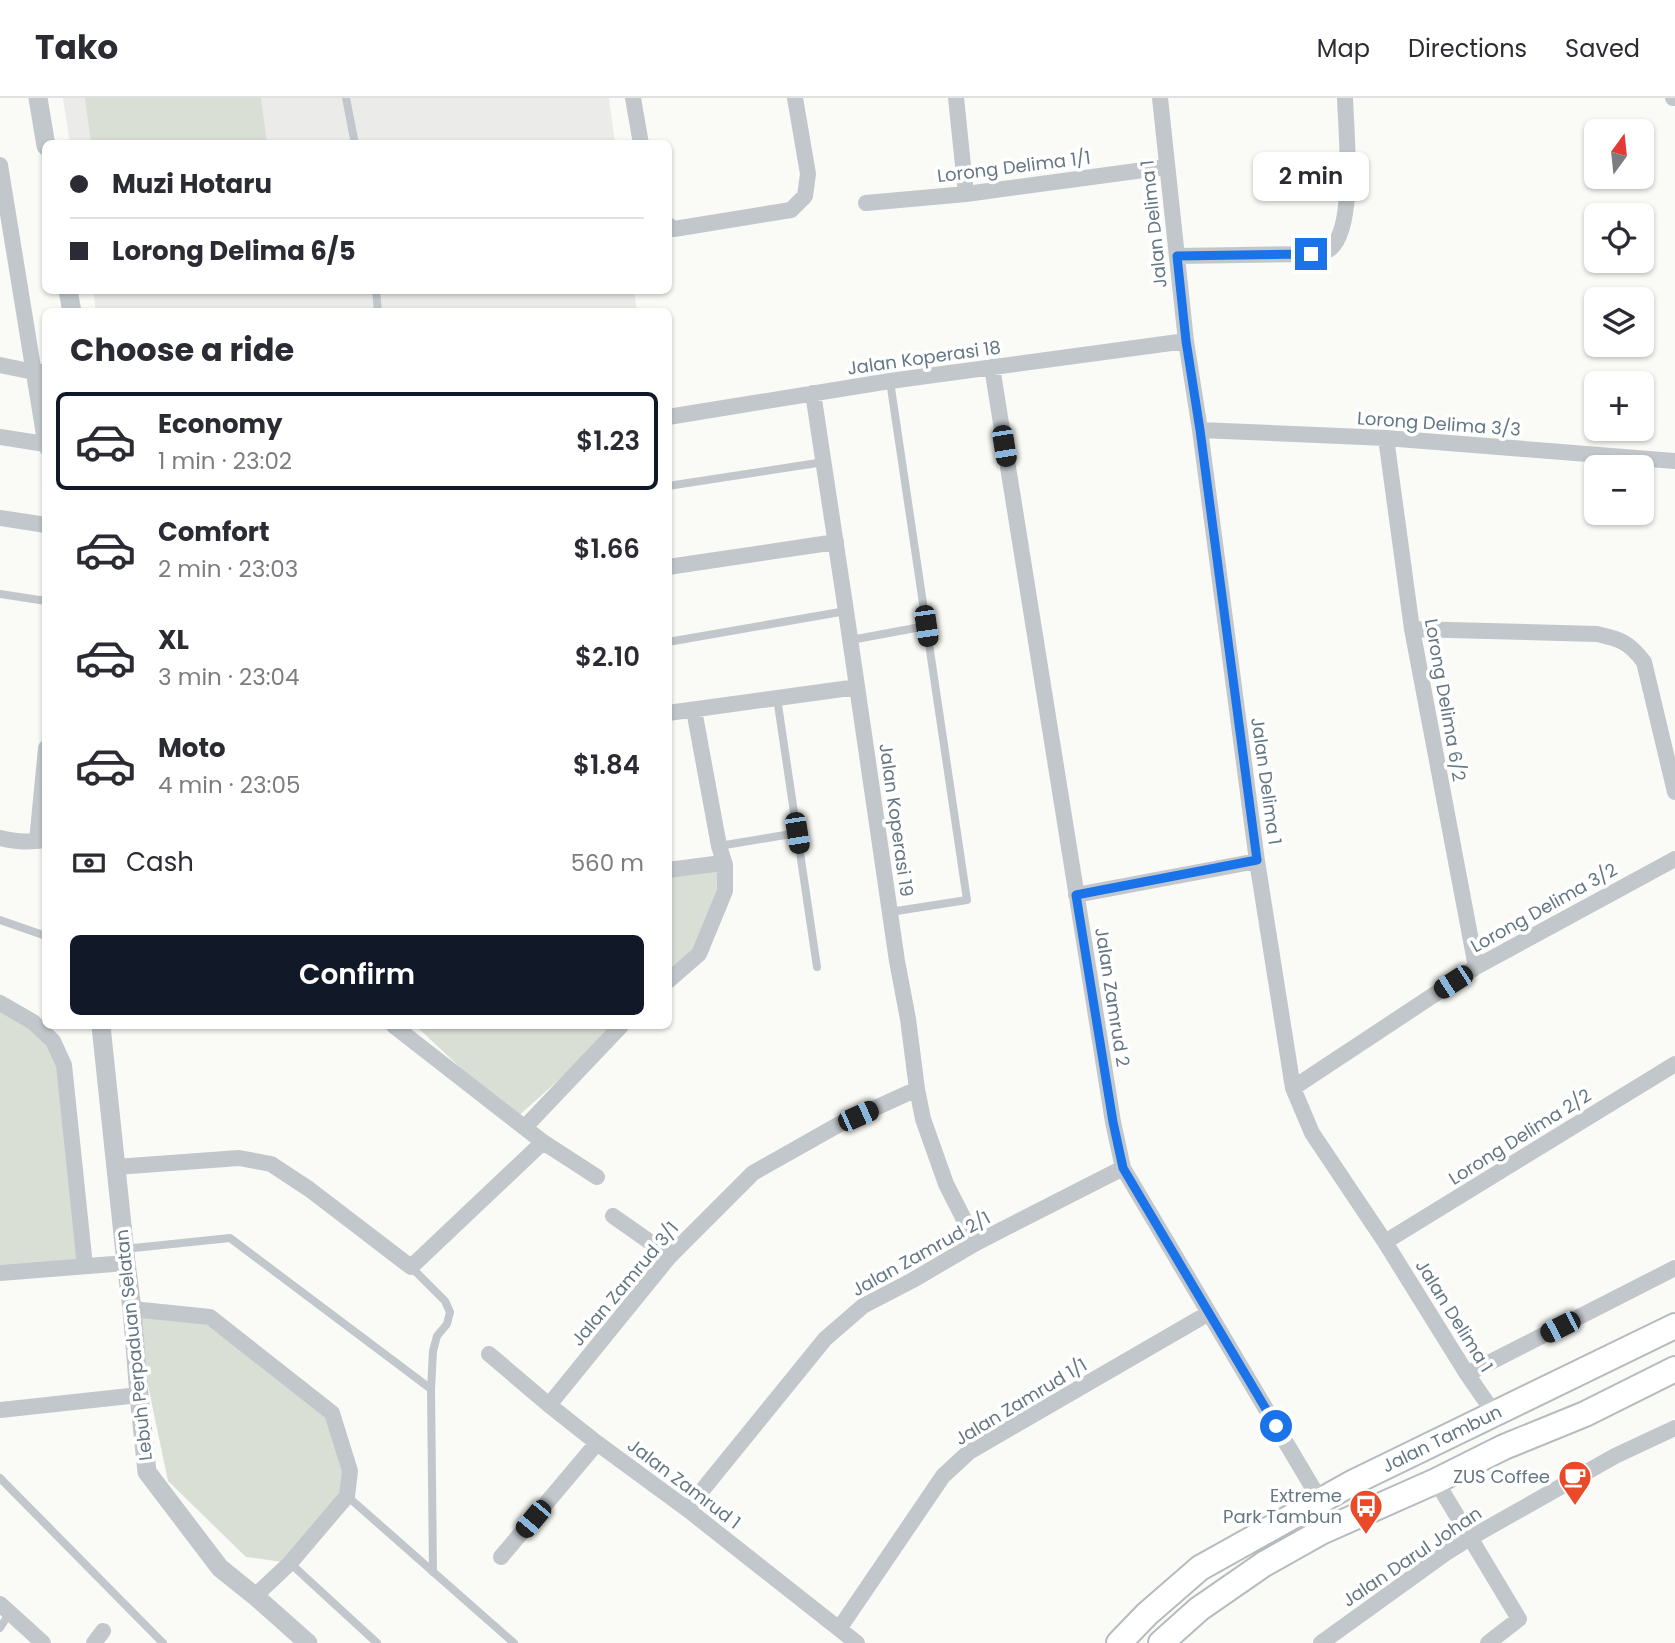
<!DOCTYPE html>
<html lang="en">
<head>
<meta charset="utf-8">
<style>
  :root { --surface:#fff; --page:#f2f2f3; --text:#2b2b33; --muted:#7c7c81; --line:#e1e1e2; --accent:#111827 }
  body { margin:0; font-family:Poppins,sans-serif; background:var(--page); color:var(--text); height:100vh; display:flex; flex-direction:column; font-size:26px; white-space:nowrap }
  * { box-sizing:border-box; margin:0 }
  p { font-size:23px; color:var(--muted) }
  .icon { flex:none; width:38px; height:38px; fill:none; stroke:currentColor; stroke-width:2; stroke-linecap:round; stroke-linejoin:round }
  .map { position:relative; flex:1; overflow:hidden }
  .sheet { position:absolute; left:42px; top:210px; width:630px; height:721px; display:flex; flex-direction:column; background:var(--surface); border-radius:10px; box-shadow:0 2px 5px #0004 }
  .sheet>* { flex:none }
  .guide { position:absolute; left:42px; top:42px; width:630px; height:154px; border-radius:10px; box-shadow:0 2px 5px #0004; display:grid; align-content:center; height:154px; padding:0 28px; background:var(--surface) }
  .needle { width:46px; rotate:15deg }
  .fabs { position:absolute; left:1584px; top:21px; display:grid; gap:14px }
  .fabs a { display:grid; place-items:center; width:70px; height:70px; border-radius:10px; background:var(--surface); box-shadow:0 2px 5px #0004; font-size:35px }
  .end { position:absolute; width:32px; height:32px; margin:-16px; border:9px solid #1a73e8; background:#fff; box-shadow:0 0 0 4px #fff }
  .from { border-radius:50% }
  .bubble { position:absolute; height:49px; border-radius:10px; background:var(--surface); box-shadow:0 2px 5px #0004; font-size:23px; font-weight:600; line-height:49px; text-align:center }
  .car { position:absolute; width:21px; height:42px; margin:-21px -10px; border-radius:9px; box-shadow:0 0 5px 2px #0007; background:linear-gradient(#222 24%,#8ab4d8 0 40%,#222 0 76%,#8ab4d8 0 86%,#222 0) }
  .guide b { display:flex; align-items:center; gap:24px; height:66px; font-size:26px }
  .guide b+b { border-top:2px solid var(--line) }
  .guide i { width:18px; height:18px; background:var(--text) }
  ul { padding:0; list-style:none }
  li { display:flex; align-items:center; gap:21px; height:98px; margin:0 14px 10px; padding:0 14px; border:4px solid transparent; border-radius:10px }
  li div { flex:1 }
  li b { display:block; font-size:26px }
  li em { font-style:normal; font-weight:600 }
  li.on { border-color:var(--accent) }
  li>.icon { width:63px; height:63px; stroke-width:1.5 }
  h2 { padding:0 28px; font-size:32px; line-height:84px }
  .pay { display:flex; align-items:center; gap:18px; height:77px; padding:0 28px; font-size:26px }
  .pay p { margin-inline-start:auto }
  .cta { display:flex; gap:14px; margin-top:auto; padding:14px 28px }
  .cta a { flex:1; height:80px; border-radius:10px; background:var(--accent); color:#fff; font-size:28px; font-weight:600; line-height:80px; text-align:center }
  header { display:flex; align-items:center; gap:42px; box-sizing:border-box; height:98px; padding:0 35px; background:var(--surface); border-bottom:2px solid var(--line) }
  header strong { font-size:33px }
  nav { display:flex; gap:38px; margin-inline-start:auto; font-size:24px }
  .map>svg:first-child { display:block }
  .built { fill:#ebebea }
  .green { fill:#dadfd6 }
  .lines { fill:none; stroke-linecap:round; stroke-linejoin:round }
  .primary-casing { stroke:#b6bbbf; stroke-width:28 }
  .service { stroke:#c2c7cb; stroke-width:8 }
  .minor { stroke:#c2c7cb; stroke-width:16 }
  .tertiary { stroke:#c2c7cb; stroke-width:19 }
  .primary { stroke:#fff; stroke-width:24 }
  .route { stroke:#1a73e8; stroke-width:9 }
  .labels { text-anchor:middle; stroke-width:7; stroke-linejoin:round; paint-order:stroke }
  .street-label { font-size:18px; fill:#647783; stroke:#fff }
  .poi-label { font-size:18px; fill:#647783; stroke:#fff; text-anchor:end }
</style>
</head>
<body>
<header>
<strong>Tako</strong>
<nav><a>Map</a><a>Directions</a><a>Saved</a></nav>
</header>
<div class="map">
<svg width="1675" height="1545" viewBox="0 0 1675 1545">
  <rect width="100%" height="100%" fill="#fafaf7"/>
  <path class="built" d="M 63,0 L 609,0 L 615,45 L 70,45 Z
    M 634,192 L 637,213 L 96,214 L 93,193 Z"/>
  <path class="green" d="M 85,0 L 261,0 L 267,45 L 91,45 Z
    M 714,766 L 725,783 L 699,856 L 669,884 L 669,773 Z
    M 0,904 L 53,943 L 85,1168 L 0,1172 Z
    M 416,928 L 619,928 L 515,1021 Z
    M 132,1211 L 210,1219 L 332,1315 L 347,1398 L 290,1465 L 246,1459 L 168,1383 Z"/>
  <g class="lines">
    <defs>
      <path id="primary" d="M 1119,1545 L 1147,1516 L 1200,1470 L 1354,1384 L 1675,1228
        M 1161,1545 L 1199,1511 L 1264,1466 L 1321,1434 L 1436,1383 L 1504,1349 L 1585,1316 L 1675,1271"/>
    </defs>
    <use href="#primary" class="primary-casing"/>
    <path class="service" d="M 346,0 L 355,46
      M 376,192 L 378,214
      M 890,283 L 967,802 L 890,814
      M 668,388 L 824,364
      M 0,496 L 46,503
      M 851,542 L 926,528
      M 668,544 L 846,513
      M 777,600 L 817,869
      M 719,748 L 797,735
      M 0,822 L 46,838
      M 124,1151 L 230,1140 L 431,1291
      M 411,1169 L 445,1203 L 450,1214 L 447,1226 L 437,1238 L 433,1253 L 431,1291 L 433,1474
      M 0,1380 L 163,1545
      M 347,1398 L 514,1545
      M 290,1465 L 377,1545
      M 0,1530 L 10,1514"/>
    <path class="minor" d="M 633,0 L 641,46
      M 956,0 L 966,96
      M 1160,0 L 1186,243 L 1200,332 L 1257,763 L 1293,990 L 1312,1035 L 1385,1144 L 1467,1276 L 1494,1315
      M 1673,0 L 1675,0
      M 0,67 L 46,349
      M 866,105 L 966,96 L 1166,69
      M 668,127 L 674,131 L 791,112 L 805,98 L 808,76 L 795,0
      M 1177,158 L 1311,156 C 1319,155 1325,155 1331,150 C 1356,128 1346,33 1345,0
      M 0,267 L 34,274 L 46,274
      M 992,269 L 1113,1024 L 1123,1070 L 1320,1402
      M 813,295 L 846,513 L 897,863 L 908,921 L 917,991 L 923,1021 L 946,1086 L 976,1145
      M 668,319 L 890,283 L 1186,243
      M 1200,332 L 1386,340 L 1675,363
      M 0,339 L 45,346
      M 1386,340 L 1412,531 L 1476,869
      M 0,420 L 46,427
      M 668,469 L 836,444
      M 1412,531 L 1597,536 C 1620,541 1629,544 1644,564 L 1675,694
      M 668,615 L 857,589
      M 0,740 C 14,744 31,744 46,742
      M 37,743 L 46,650
      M 668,772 L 714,766 L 725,767
      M 1076,797 L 1257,763
      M 668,883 L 699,856 L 725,793 L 725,767 L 719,748 L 694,612
      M 0,905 L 33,924 L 53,943 L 64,967 L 85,1168
      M 394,928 L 543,1044 L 597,1079
      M 1293,990 L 1476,869 L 1675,761
      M 525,1029 L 621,928
      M 116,1069 L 239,1060 L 271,1066 L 309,1091 L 411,1169 L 543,1044
      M 613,1118 L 670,1158
      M 1385,1144 L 1675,966
      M 0,1175 L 126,1165
      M 132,1211 L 210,1219 L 332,1315 L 350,1373 L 347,1398 L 290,1465 L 255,1498
      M 489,1256 L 549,1307 L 597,1345 L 687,1411 L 857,1545
      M 1467,1276 L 1675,1170
      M 549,1307 L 670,1158 L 753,1075 L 838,1027 L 917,991
      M 0,1312 L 139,1297
      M 1436,1383 L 1519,1521 L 1488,1545
      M 687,1411 L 825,1241 L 863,1208 L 913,1182 L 976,1145 L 1123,1070
      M 501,1459 L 597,1345
      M 0,1506 L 43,1545
      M 839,1531 L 943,1378 L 969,1354 L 1209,1215
      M 94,1545 L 103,1533
      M 1321,1545 L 1446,1455 L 1470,1440 L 1615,1358 L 1675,1330"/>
    <path class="tertiary" d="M 38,0 L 46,48
      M 68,192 L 72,214
      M 101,928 L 126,1165 L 132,1211 L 139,1297 L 147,1374 L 220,1470 L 255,1498 L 308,1545"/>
    <use href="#primary" class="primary"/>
  </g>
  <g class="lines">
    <path class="route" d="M 1276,1328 L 1123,1070 L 1113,1024 L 1076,797 L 1257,762 L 1200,332 L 1186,243 L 1177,158 L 1311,156"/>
  </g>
  <defs>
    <symbol id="cafe-pin" viewBox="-11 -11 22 30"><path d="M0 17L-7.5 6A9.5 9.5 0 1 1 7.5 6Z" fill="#e94b28" stroke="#fff"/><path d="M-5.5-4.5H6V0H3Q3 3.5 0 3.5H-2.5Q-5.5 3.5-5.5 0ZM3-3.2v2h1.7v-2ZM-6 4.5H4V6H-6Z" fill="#fff"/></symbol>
    <symbol id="bus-pin" viewBox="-11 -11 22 30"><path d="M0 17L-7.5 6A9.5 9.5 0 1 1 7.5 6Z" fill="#e94b28" stroke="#fff"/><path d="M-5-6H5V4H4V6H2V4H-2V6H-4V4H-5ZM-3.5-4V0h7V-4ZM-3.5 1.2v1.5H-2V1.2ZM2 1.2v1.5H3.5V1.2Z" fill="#fff"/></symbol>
  </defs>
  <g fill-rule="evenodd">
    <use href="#cafe-pin" x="1556" y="1360" width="38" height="52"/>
    <use href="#bus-pin" x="1347" y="1389" width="38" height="52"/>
  </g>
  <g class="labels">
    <g class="street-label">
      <text transform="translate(1014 69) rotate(-7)" y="6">Lorong Delima 1/1</text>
      <text transform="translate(1154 126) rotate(-96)" y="6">Jalan Delima 1</text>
      <text transform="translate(924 260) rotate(-8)" y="6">Jalan Koperasi 18</text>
      <text transform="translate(1439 326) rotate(4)" y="6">Lorong Delima 3/3</text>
      <text transform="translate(1445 602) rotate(80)" y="6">Lorong Delima 6/2</text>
      <text transform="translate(1266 683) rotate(82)" y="6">Jalan Delima 1</text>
      <text transform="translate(896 722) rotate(82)" y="6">Jalan Koperasi 19</text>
      <text transform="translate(1544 810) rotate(-29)" y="6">Lorong Delima 3/2</text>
      <text transform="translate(1112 899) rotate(81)" y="6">Jalan Zamrud 2</text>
      <text transform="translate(1520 1039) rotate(-32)" y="6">Lorong Delima 2/2</text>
      <text transform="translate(921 1156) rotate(-29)" y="6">Jalan Zamrud 2/1</text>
      <text transform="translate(625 1186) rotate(-50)" y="6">Jalan Zamrud 3/1</text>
      <text transform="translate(1454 1218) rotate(58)" y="6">Jalan Delima 1</text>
      <text transform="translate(134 1247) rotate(-96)" y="6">Lebuh Perpaduan Selatan</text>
      <text transform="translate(1021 1304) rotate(-31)" y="6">Jalan Zamrud 1/1</text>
      <text transform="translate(1442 1341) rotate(-26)" y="6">Jalan Tambun</text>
      <text transform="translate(684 1386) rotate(37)" y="6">Jalan Zamrud 1</text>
      <text transform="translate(1412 1459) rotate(-34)" y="6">Jalan Darul Johan</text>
    </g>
    <g class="poi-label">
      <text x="1550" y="1385">ZUS Coffee</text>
      <text x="1342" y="1404">Extreme<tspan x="1342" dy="21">Park Tambun</tspan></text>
    </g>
  </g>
</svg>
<div class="fabs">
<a><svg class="needle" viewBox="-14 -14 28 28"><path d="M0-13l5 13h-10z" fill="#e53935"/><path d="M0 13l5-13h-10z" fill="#7c7c81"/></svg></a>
<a><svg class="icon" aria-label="locate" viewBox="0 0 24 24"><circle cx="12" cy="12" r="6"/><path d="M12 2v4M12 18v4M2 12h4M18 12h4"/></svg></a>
<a><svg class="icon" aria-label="layers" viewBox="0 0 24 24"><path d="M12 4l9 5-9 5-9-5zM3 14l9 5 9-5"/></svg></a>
<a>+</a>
<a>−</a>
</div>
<i class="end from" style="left:1276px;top:1328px"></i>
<i class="end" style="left:1311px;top:156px"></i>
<div class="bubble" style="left:1253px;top:54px;width:116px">2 min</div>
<i class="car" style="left:1004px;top:348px;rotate:171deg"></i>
<i class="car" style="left:926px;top:528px;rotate:172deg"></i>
<i class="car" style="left:797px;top:735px;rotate:171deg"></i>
<i class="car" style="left:1453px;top:884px;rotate:237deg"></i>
<i class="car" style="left:858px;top:1018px;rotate:66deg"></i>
<i class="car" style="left:1560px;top:1229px;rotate:243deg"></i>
<i class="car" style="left:533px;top:1421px;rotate:220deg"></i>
<div class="guide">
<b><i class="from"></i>Muzi Hotaru</b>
<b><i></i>Lorong Delima 6/5</b>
</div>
<section class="sheet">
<h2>Choose a ride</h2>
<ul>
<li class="on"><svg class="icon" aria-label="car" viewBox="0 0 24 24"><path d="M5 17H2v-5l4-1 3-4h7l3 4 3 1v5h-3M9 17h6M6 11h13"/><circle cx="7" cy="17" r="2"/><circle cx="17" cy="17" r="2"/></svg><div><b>Economy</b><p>1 min · 23:02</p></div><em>$1.23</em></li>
<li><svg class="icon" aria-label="car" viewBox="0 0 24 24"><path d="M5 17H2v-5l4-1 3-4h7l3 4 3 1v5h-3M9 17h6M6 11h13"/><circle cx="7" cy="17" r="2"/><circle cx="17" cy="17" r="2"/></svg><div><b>Comfort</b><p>2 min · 23:03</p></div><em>$1.66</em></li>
<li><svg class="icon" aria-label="car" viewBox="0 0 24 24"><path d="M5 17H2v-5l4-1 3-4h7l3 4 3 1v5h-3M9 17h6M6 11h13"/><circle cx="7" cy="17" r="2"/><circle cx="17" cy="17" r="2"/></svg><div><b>XL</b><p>3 min · 23:04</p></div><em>$2.10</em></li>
<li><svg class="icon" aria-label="car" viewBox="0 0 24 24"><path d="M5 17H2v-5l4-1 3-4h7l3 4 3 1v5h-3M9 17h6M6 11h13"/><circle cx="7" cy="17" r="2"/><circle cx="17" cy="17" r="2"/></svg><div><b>Moto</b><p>4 min · 23:05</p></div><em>$1.84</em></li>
</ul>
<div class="pay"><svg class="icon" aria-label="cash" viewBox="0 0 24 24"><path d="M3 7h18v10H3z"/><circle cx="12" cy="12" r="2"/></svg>Cash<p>560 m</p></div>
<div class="cta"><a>Confirm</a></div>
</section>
</div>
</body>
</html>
